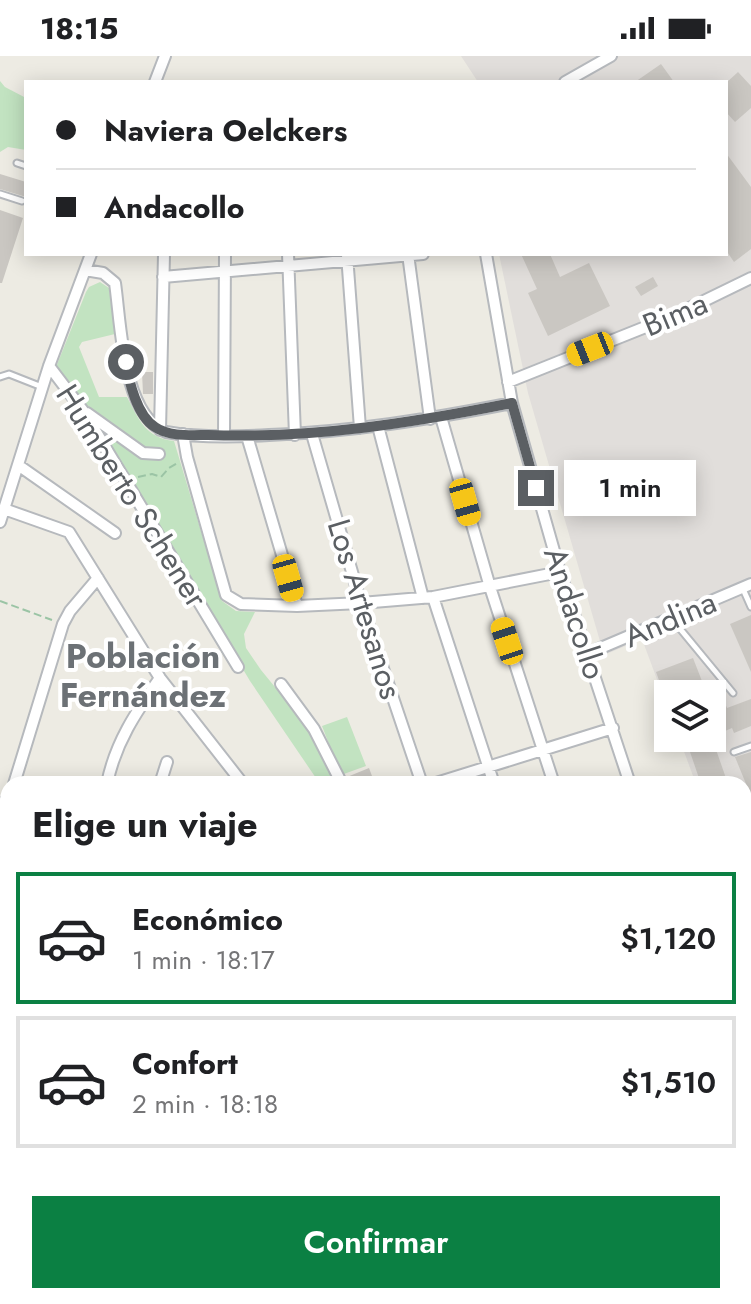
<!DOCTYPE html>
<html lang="es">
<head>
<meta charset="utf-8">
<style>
  :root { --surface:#fff; --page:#f2f2f2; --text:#202124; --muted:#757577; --line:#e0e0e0; --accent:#0b8043 }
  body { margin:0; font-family:Jost,sans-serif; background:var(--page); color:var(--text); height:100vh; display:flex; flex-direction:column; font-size:30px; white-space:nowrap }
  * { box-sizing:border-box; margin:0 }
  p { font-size:26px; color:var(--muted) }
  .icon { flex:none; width:44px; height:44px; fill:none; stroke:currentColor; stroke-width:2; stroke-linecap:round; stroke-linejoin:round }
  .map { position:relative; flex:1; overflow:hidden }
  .details { position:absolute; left:0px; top:720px; width:752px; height:528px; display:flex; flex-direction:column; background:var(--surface); border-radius:24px 24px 0 0; box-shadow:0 4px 20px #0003 }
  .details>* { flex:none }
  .hud { position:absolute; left:24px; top:24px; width:704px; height:176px; border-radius:0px; box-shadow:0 4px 20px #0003; display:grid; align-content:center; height:176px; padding:0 32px; background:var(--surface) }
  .controls { position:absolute; left:654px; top:624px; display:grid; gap:16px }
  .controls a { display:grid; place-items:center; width:72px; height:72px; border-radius:0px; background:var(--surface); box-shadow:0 4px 20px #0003; font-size:40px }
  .end { position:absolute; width:36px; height:36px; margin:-18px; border:10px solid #5b5f63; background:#fff; box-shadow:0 0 0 4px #fff }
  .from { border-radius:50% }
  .bubble { position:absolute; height:56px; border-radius:0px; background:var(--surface); box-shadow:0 4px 20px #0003; font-size:26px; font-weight:600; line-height:56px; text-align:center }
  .car { position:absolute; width:24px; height:48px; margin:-24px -12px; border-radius:10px; box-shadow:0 0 6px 2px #0007; background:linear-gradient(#f5c518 24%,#345 0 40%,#f5c518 0 76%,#345 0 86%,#f5c518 0) }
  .hud b { display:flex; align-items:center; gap:28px; height:76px; font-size:30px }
  .hud b+b { border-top:2px solid var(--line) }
  .hud i { width:20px; height:20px; background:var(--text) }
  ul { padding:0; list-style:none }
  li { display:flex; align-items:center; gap:24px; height:132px; margin:0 16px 12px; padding:0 16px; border:4px solid var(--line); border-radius:0px }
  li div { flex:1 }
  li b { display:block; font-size:30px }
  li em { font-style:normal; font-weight:600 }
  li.selected { border-color:var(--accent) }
  li>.icon { width:72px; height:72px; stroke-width:1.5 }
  h2 { padding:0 32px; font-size:36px; line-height:96px }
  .action { display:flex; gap:16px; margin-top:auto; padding:16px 32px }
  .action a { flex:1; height:92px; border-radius:0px; background:var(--accent); color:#fff; font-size:32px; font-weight:600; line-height:92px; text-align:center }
  .status { display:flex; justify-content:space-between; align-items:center; height:56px; padding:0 40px; background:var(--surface); direction:ltr }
  .status svg { height:22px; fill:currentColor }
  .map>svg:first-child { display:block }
  .industrial { fill:#e1dedb }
  .green { fill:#c2e3c1 }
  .building { fill:#cac7c2 }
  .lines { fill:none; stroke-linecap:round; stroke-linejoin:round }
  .lane-casing { stroke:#b6b9bd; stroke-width:9 }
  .street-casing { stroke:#b6b9bd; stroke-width:14 }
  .secondary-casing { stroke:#b7babf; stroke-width:18 }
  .path { stroke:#9bc4a5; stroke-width:2; stroke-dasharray:8 4; stroke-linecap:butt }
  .lane { stroke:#fff; stroke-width:5 }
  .street { stroke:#fff; stroke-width:10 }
  .secondary { stroke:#fff; stroke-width:14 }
  .route { stroke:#5b5f63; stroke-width:10 }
  .labels { text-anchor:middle; stroke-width:8; stroke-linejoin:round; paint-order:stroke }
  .street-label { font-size:32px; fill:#5b5f63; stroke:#fff }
  .neighbourhood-label { font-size:34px; font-weight:bold; fill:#6c7175; stroke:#fff }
</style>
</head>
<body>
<div class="status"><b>18:15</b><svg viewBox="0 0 49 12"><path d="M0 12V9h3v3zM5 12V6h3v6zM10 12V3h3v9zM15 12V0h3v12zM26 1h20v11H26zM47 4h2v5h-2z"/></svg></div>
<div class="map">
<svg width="751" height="1248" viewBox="0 0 751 1248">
  <rect width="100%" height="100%" fill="#edebe3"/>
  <path class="industrial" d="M 461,0 L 751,0 L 751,969 L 744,948 L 744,728 L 696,728 L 679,682 L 712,682 L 712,638 L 668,638 L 668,653 L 642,583 L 604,599 L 528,337 L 499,198 L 726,198 L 726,26 L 478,26 Z"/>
  <path class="green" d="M 0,25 L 5,31 L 26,42 L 26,94 L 8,91 L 0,96 Z
    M 100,226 L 109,232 L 115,278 L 82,286 L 79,291 L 99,341 L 127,341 C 139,364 146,382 174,385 L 222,545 L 236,555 L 255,556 L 244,578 L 246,592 L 261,614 L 311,675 L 339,728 L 320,728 L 250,625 L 95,366 L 56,311 L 86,236 L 89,231 Z
    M 347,661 L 366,710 L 341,719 L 322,670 Z"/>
  <path class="building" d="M 661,8 L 674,26 L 635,26 Z
    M 738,16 L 751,30 L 751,52 L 735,66 L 726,56 L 726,27 Z
    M 726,97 L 751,131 L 751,193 L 734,206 L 726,194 Z
    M 0,118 L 26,126 L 26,141 L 0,133 Z
    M 0,154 L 23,162 L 2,227 L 0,227 Z
    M 521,198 L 550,198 L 560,221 L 589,207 L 610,250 L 548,280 L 528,237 L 537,233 Z
    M 653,221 L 658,230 L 641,240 L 635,231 Z
    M 142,316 L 153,316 L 153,338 L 143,338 Z
    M 751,559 L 751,616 L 730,568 Z
    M 693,602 L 707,638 L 664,638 L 656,616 Z
    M 719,632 L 727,652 L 751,643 L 751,670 L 734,677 L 732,672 L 725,675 L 721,666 L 712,669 L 712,634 Z
    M 681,682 L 712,682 L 728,728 L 701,728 L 689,693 L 686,695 Z
    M 751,696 L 751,740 L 735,701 Z
    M 369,712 L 375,728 L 350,728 L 347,721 Z"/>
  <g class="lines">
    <defs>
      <path id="lane" d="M 17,107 L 26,110
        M 0,138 L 22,145
        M 0,321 L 9,318 L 42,331
        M 743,533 L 751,551
        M 672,563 L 733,637
        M 734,696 L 751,690"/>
      <path id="street" d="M 155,26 L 165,0
        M 565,26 L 611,0
        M 288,198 L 295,379
        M 408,198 L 430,363
        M 486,198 L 512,347 L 560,516 L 630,728
        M 347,199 L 360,372
        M 85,214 L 103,217 L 115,227 C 121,268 122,359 166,376 C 199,382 236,381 269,379 C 351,376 431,363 512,347
        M 163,221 L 423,198
        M 49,310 L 84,356 L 238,611
        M 508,326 L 673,260 L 751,222
        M 87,357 L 143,397 L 159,398
        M 441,361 L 490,531 L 554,728
        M 378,370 L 423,542
        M 160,374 L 164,198
        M 183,378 L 187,401 L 226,539 L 241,548 L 297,550 L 361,547 L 433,541 L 560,516
        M 312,378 L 361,547 L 422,728
        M 224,380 L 225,198
        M 247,380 L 297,550
        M 18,409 L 115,477
        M 4,453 L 69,476 L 160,622 L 243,728
        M 0,466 L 49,310 L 91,198
        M 433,541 L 494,728
        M 589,597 L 751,528
        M 281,628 L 314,673 L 342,728
        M 14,728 L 63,568 L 70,555 L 98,522
        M 107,728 C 115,687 136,656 160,622
        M 160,728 L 167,706
        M 433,728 L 613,672
        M 0,747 L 8,749
        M 0,877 L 8,851
        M 0,990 L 8,952
        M 744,1090 L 751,1112
        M 0,1096 L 8,1094
        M 0,1162 L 8,1160
        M 0,1229 L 8,1226
        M 126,1240 L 128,1248
        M 169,1240 L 171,1248
        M 427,1240 L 429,1248
        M 590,1240 L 593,1248
        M 659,1240 L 662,1248
        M 720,1240 L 723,1248
        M 512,1242 L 516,1248
        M 213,1248 L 236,1240"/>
      <path id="secondary" d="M 744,824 L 751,822
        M 0,1046 L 8,1044"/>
    </defs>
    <use href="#lane" class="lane-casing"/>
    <use href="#street" class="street-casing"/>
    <use href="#secondary" class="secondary-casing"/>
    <path class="path" d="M 138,421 L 152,418 L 161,421 L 169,412 L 179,406
      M 0,545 L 52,564
      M 153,1240 L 155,1248"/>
    <use href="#lane" class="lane"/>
    <use href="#street" class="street"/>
    <use href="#secondary" class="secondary"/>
  </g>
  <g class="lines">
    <path class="route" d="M 126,306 C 129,326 137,360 155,371 C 169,381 191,379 208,379 C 311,383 412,367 512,347 L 536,432"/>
  </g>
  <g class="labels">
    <g class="street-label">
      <text transform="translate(675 258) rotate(-23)" y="11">Bima</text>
      <text transform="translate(132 440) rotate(58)" y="11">Humberto Schener</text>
      <text transform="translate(365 553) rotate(73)" y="11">Los Artesanos</text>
      <text transform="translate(575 557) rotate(72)" y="11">Andacollo</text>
      <text transform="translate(670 563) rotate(-23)" y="11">Andina</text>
    </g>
    <g class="neighbourhood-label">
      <text x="143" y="612">Población<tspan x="143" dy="39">Fernández</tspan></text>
    </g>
  </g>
</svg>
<div class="controls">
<a><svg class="icon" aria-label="layers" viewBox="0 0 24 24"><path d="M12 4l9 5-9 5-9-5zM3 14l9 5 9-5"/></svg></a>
</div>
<i class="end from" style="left:126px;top:306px"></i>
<i class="end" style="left:536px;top:432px"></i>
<div class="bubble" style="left:564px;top:404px;width:132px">1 min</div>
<i class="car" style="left:590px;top:293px;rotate:248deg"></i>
<i class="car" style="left:465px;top:446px;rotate:164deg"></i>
<i class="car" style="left:288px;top:522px;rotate:164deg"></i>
<i class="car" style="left:507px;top:585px;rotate:342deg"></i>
<div class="hud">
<b><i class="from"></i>Naviera Oelckers</b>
<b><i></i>Andacollo</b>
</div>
<section class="details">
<h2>Elige un viaje</h2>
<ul>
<li class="selected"><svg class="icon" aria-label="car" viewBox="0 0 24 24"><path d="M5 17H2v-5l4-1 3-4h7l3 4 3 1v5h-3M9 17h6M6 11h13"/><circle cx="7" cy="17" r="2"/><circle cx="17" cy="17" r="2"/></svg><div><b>Económico</b><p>1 min · 18:17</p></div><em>$1,120</em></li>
<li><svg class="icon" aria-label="car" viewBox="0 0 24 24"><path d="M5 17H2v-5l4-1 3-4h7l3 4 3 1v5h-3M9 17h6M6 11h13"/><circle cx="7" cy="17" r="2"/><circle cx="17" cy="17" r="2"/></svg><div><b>Confort</b><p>2 min · 18:18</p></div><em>$1,510</em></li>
</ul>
<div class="action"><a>Confirmar</a></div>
</section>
</div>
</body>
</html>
